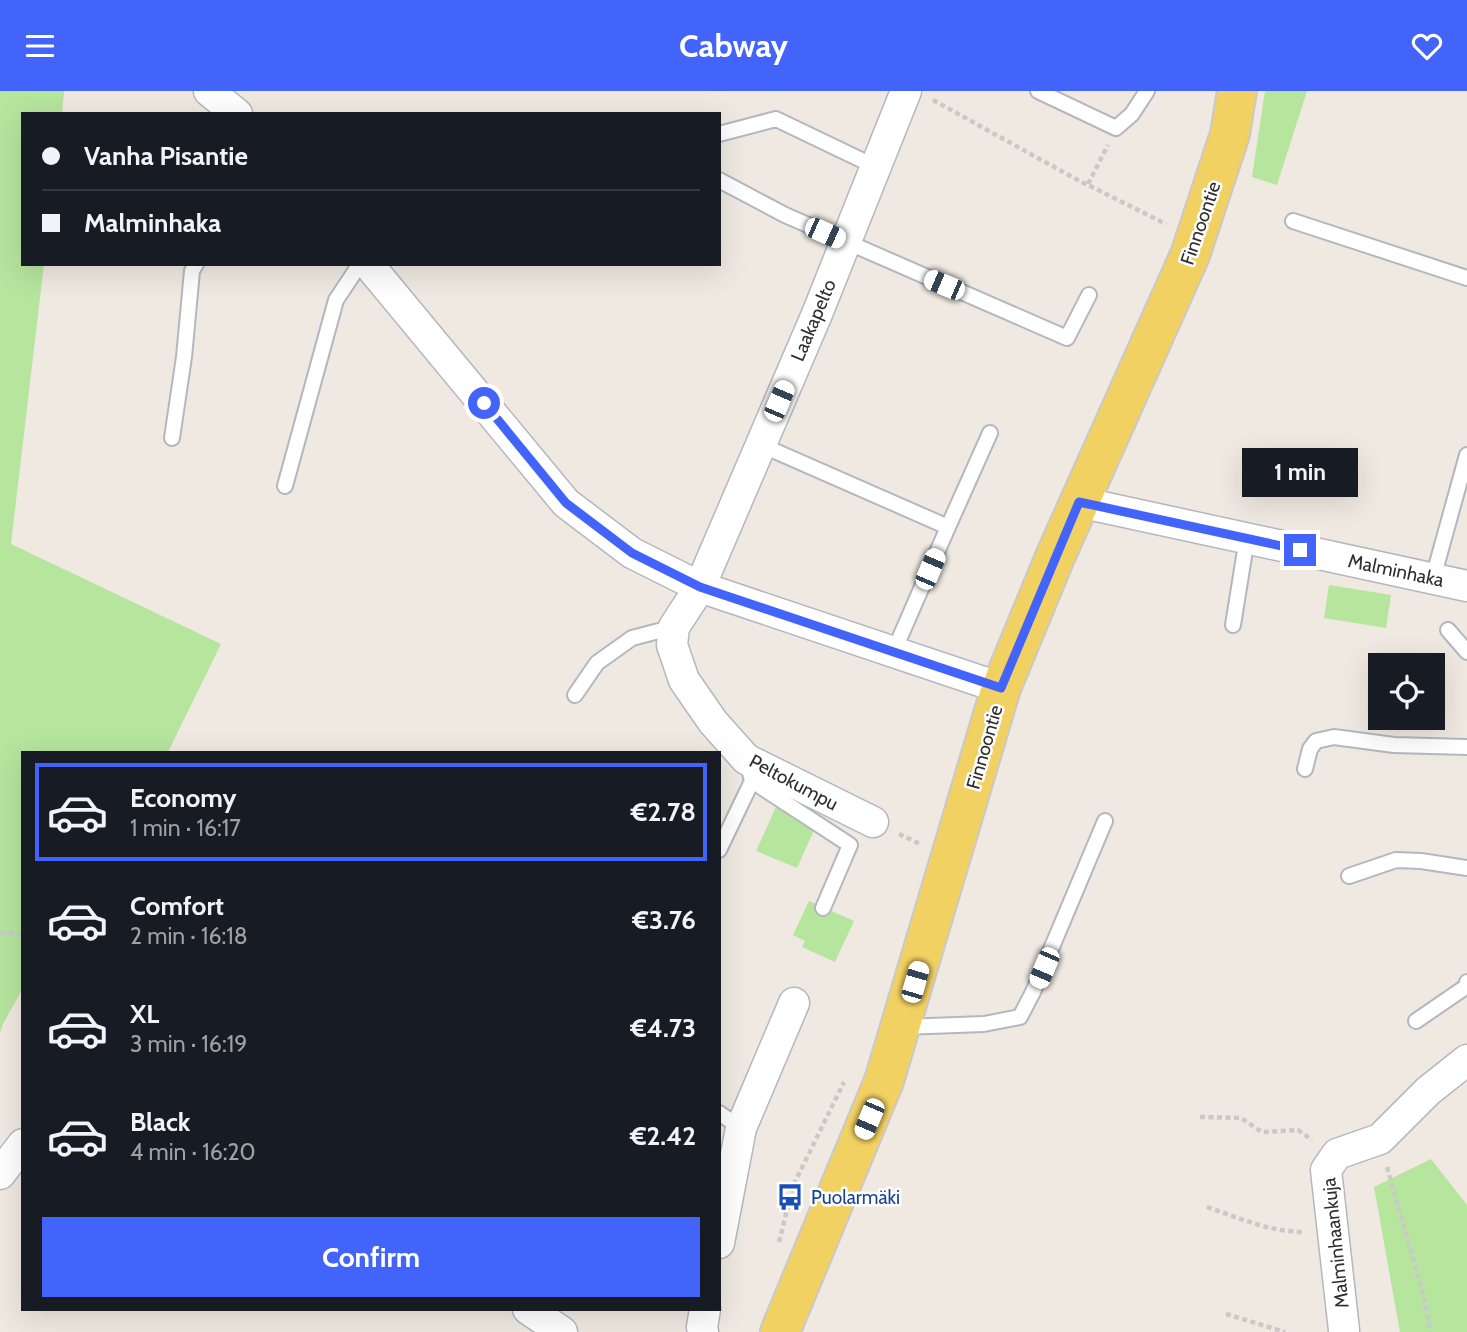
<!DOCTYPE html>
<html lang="en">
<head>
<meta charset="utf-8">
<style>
  :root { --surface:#171b24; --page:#242831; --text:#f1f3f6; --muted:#9ea1a6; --line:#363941; --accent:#4264fb }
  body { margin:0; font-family:Cabin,sans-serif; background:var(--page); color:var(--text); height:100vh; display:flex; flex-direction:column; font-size:26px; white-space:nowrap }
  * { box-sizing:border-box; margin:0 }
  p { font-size:23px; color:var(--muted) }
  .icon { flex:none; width:38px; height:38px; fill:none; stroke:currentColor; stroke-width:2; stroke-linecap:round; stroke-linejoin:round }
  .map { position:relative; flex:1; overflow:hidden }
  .drawer { position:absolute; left:21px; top:660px; width:700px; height:560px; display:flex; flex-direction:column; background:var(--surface); border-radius:0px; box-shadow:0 7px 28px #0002 }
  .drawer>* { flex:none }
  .guide { position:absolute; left:21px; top:21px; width:700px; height:154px; border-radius:0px; box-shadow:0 7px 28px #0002; display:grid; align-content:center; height:154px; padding:0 21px; background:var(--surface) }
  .fabs { position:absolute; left:1368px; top:562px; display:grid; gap:14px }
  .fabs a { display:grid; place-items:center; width:77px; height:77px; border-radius:0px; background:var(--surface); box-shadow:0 7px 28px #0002; font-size:35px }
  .end { position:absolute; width:32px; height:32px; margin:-16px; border:9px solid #4264fb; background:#fff; box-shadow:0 0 0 4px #fff }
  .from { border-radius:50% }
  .bubble { position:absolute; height:49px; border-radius:0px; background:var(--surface); box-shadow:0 7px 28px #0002; font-size:23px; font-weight:700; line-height:49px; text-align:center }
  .car { position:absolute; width:21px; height:42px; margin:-21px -10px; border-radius:9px; box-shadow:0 0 5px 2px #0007; background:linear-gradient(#fff 24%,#345 0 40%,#fff 0 76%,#345 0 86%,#fff 0) }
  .guide b { display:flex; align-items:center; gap:24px; height:66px; font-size:26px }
  .guide b+b { border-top:2px solid var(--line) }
  .guide i { width:18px; height:18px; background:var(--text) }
  ul { padding:12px 0 0; list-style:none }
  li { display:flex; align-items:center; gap:21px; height:98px; margin:0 14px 10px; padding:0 7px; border:4px solid transparent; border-radius:0px }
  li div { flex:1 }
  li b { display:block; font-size:26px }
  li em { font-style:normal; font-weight:700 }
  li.active { border-color:var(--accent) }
  li>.icon { width:63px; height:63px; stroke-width:1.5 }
  .primary-button { display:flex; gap:14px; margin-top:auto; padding:14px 21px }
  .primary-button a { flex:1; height:80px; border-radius:0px; background:var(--accent); color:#fff; font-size:28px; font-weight:700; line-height:80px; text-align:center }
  header { display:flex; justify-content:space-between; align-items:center; height:91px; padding:0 21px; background:var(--accent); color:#fff; font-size:32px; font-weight:700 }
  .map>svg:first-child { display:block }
  .green { fill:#b6e59e }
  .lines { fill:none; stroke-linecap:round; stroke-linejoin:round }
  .lane-casing { stroke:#b4b7c1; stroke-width:18 }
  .street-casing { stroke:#b4b7c1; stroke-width:33 }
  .primary-casing { stroke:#c9c9c9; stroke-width:42 }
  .path { stroke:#c9c9c9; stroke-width:4.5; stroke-dasharray:5 3.5; stroke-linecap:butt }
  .lane { stroke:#fff; stroke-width:14 }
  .street { stroke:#fff; stroke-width:30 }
  .primary { stroke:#f2d163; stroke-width:38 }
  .route { stroke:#4264fb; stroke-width:9 }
  .labels { text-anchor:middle; stroke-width:5; stroke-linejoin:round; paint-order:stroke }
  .street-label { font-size:19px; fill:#2e2e2e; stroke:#fff }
  .transit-label { font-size:19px; fill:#164399; stroke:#fff; text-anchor:start }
</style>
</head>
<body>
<header><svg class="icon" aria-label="menu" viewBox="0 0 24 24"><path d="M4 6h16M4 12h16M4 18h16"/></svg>Cabway<svg class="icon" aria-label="heart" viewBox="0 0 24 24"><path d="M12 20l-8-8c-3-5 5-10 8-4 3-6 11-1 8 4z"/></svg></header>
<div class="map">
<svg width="1467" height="1241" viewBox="0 0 1467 1241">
  <rect width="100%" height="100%" fill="#efe9e1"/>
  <path class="green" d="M 0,0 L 64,0 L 62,23 L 23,23 L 23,173 L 44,173 L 11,453 L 221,553 L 168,661 L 23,662 L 23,897 L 3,933 L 0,942 Z
    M 1265,0 L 1307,0 L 1277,94 L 1252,86 Z
    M 1329,494 L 1391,504 L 1386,537 L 1324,527 Z
    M 777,714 L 814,739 L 797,777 L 756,760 Z
    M 809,810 L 854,830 L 835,871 L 802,856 L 805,850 L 793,844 Z
    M 1431,1068 L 1467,1114 L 1467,1241 L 1400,1241 L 1374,1096 Z"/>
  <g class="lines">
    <defs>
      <path id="lane" d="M 1038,0 L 1116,37 L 1132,23 L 1147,0
        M 719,43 L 776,28 L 876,76
        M 719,89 L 785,124 L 1067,247 L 1089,204
        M 1293,130 L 1467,187
        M 172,347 L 184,266 L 192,180 L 196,173
        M 761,354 L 948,436 L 990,342
        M 285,395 L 336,209 L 360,173
        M 1433,487 L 1467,364
        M 1233,534 L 1247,447
        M 1448,539 L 1467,561
        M 894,560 L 948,436
        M 575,604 L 597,572 L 632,547 L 674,536
        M 1305,678 L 1310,658 L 1316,650 L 1334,646 L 1394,654 L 1467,656
        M 752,690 L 850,754 L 823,817
        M 719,759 L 752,690 L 750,682
        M 1349,785 L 1396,769 L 1421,770 L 1467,777
        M 1416,930 L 1467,895 L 1467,891
        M 902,936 L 984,933 L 1020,926 L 1033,901 L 1105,730
        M 719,1022 L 741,1037"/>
      <path id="street" d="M 209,0 L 237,23
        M 368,173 L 566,412 L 632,462 L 700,496 L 1001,597
        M 1079,411 L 1467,495
        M 873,731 L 746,668 L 713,631 L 684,589 L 672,554 L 674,536 L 700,496 L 708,477 L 817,223 L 906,0
        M 0,1083 L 23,1053
        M 719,1152 L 741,1037 L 794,912
        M 528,1218 L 562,1241
        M 1344,1239 L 1326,1079 L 1337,1063 L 1380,1048 L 1428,1000 L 1467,969
        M 703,1241 L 702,1236 L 705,1218"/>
      <path id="primary" d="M 780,1241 L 884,990 L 1001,597 L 1055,466 L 1190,164 L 1230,43 L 1237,0"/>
    </defs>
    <use href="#lane" class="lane-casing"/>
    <use href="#street" class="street-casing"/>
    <use href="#primary" class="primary-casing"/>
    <path class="path" d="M 933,9 L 1074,87 L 1166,133
      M 1088,93 L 1108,54
      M 899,743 L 920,753
      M 0,842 L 23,843
      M 1200,1026 L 1241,1027 L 1262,1041 L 1298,1039 L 1312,1049
      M 1387,1076 L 1424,1206 L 1430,1241
      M 1207,1116 C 1239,1127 1270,1141 1304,1141
      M 779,1151 L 793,1095 L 844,991
      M 1226,1223 L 1285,1241"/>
    <use href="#lane" class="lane"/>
    <use href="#street" class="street"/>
    <use href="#primary" class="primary"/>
  </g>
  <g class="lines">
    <path class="route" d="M 484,312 L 566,412 L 632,462 L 700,496 L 1001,597 L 1079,411 L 1300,459"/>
  </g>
  <defs>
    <symbol id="bus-bare" viewBox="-9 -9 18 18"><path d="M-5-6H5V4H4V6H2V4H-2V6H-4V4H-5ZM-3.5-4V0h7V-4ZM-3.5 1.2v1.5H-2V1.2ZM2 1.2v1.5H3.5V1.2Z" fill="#1a4fb4" stroke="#fff" stroke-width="2.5" paint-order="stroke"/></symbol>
  </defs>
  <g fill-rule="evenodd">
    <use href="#bus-bare" x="771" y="1087" width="38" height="38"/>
  </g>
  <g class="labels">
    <g class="street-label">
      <text transform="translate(1200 132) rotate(-71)" y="7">Finnoontie</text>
      <text transform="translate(813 229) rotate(-67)" y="7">Laakapelto</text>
      <text transform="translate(1396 479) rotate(12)" y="7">Malminhaka</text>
      <text transform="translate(984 656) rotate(-74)" y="7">Finnoontie</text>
      <text transform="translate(794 691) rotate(28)" y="7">Peltokumpu</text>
      <text transform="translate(1335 1152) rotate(-96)" y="7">Malminhaankuja</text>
    </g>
    <g class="transit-label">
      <text x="811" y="1113">Puolarmäki</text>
    </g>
  </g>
</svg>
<div class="fabs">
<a><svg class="icon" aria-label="locate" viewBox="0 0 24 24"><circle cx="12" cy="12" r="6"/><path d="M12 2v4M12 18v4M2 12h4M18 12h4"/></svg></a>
</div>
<i class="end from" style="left:484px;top:312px"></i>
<i class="end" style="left:1300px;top:459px"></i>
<div class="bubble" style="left:1242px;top:357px;width:116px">1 min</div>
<i class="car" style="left:825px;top:142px;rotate:114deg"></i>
<i class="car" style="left:944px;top:194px;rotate:293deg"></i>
<i class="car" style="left:779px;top:310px;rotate:23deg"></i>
<i class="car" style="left:930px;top:478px;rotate:23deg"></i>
<i class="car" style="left:1044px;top:877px;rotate:203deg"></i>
<i class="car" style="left:915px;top:891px;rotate:16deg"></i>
<i class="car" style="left:869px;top:1028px;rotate:203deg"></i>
<div class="guide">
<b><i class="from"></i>Vanha Pisantie</b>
<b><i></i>Malminhaka</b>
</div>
<section class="drawer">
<ul>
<li class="active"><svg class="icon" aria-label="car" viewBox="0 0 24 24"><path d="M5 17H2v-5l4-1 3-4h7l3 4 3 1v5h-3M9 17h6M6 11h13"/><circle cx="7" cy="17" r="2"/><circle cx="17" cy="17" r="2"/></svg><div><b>Economy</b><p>1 min · 16:17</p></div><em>€2.78</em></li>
<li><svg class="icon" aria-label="car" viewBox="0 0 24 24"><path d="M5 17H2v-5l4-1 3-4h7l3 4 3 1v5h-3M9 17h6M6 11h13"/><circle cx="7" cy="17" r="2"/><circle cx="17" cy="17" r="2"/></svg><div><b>Comfort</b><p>2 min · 16:18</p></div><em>€3.76</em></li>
<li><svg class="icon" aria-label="car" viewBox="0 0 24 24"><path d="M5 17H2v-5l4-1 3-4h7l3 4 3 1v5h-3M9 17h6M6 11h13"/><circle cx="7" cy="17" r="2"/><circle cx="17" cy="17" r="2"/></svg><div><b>XL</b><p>3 min · 16:19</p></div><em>€4.73</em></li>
<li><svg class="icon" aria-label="car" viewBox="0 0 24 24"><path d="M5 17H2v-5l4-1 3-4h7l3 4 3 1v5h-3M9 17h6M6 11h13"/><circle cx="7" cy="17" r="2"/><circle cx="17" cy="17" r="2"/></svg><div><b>Black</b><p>4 min · 16:20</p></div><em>€2.42</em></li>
</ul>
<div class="primary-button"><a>Confirm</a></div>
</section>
</div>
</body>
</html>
